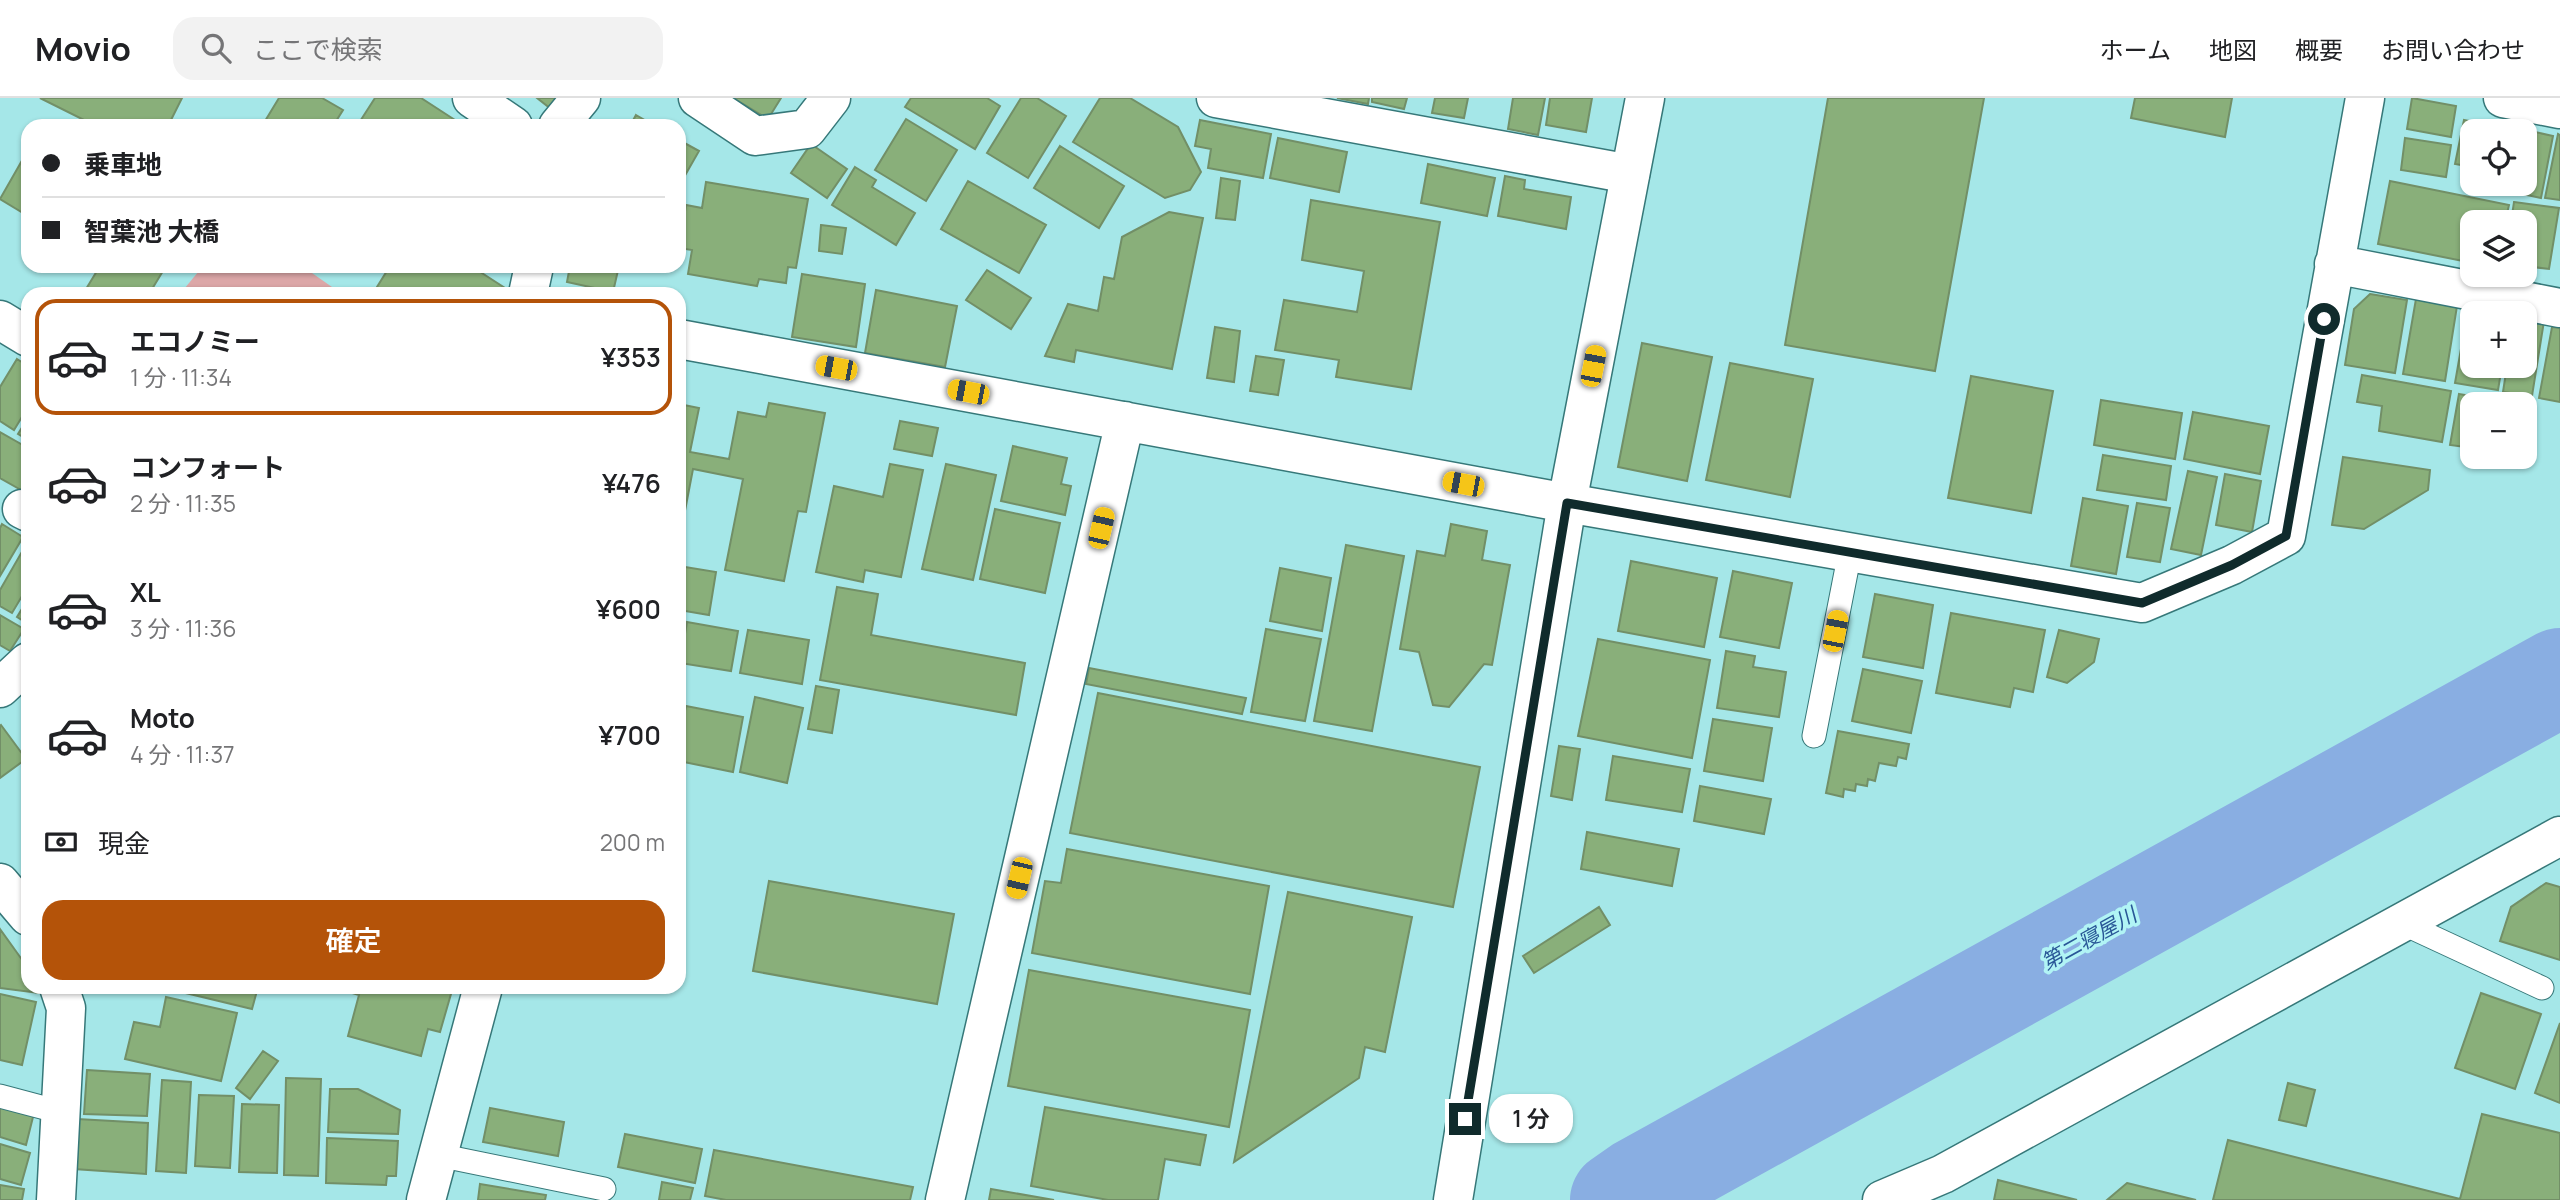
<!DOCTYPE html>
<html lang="ja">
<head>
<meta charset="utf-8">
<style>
  :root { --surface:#fff; --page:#f2f2f2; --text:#202124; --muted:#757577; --line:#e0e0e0; --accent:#b45309 }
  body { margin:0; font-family:Manrope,"Noto Sans JP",sans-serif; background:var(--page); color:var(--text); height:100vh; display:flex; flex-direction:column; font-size:26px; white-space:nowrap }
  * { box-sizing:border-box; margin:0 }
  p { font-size:23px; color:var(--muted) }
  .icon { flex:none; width:38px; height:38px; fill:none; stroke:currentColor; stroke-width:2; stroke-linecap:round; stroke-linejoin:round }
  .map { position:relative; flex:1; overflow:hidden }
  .sheet { position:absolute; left:21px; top:189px; width:665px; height:707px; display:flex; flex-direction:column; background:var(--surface); border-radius:21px; box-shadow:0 2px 5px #0004 }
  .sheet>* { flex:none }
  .guide { position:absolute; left:21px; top:21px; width:665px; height:154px; border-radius:21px; box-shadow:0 2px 5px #0004; display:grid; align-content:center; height:154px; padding:0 21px; background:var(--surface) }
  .controls { position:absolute; left:2460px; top:21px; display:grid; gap:14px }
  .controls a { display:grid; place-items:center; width:77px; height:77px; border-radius:14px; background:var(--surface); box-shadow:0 2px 5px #0004; font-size:35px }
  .end { position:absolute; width:32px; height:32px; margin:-16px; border:9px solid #102b2c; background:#fff; box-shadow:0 0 0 4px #fff }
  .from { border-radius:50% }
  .bubble { position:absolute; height:49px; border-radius:21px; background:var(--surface); box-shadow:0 2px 5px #0004; font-size:23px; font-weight:600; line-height:49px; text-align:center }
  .car { position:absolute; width:21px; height:42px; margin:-21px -10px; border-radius:9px; box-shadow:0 0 5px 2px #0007; background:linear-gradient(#f5c518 24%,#345 0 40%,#f5c518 0 76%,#345 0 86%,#f5c518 0) }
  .guide b { display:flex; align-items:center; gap:24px; height:66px; font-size:26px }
  .guide b+b { border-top:2px solid var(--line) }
  .guide i { width:18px; height:18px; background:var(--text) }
  ul { padding:12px 0 0; list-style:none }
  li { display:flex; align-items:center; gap:21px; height:116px; margin:0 14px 10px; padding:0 7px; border:4px solid transparent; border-radius:21px }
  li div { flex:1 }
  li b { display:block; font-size:26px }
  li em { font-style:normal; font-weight:600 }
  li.on { border-color:var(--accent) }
  li>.icon { width:63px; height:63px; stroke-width:1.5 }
  .pay { display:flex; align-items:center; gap:18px; height:77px; padding:0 21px; font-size:26px }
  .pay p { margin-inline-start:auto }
  .cta { display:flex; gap:14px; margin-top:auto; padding:14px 21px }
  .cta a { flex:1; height:80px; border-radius:21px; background:var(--accent); color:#fff; font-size:28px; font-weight:600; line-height:80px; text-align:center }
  header { display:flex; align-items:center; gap:42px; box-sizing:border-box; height:98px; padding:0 35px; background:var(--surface); border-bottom:2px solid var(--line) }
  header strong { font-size:33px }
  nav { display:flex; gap:38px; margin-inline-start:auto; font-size:24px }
  .search { width:490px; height:63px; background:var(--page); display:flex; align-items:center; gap:18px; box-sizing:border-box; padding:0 24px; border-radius:21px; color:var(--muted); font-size:26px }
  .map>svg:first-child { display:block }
  .green { fill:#dca7a8 }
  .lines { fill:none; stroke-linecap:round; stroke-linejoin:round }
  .river { stroke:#89aee2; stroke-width:98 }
  .building { fill:#89af7a; stroke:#728f67; stroke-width:2 }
  .service-casing { stroke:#367879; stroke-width:25 }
  .minor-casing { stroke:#367879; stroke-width:41 }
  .tertiary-casing { stroke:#367879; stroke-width:41 }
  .service { stroke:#fff; stroke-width:23 }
  .minor { stroke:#fff; stroke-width:38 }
  .tertiary { stroke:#fff; stroke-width:38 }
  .route { stroke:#102b2c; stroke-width:9 }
  .labels { text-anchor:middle; stroke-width:7; stroke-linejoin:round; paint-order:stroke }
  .water-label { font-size:21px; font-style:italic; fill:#295797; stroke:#b1f4f5 }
</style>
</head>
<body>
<header>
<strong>Movio</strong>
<div class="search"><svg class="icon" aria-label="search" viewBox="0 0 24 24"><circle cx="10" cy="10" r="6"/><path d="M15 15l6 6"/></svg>ここで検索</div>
<nav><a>ホーム</a><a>地図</a><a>概要</a><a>お問い合わせ</a></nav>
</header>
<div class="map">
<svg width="2560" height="1102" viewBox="0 0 2560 1102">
  <rect width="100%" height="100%" fill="#a5e7e8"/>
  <path class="green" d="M 203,168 L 302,168 L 342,196 L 180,196 Z"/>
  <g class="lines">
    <path class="river" d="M 1619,1102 L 1639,1088 L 2560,579"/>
  </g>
  <path class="building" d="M 40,0 L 182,0 L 168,28 L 96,28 Z
    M 279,0 L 322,0 L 343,12 L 333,28 L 262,28 Z
    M 375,0 L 421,0 L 455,22 L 452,28 L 357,28 Z
    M 537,0 L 558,0 L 551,11 Z
    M 733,0 L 781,0 L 768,21 Z
    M 911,0 L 987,0 L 1000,8 L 975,51 L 905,9 Z
    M 1021,0 L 1037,0 L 1066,18 L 1028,80 L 987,55 Z
    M 1100,0 L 1130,0 L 1178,29 L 1201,74 L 1190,92 L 1165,100 L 1073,44 Z
    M 1337,0 L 1369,0 L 1368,6 Z
    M 1372,0 L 1407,0 L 1404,11 L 1372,4 Z
    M 1435,0 L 1468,0 L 1464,20 L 1432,15 Z
    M 1513,0 L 1545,0 L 1538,37 L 1508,31 Z
    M 1550,0 L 1592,0 L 1586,34 L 1546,27 Z
    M 1828,0 L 1984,0 L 1935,273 L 1785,247 Z
    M 2135,0 L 2232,0 L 2225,39 L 2131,20 Z
    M 2412,0 L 2456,8 L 2451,39 L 2407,31 Z
    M 636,17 L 655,28 L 630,28 Z
    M 906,21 L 957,52 L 926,103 L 875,72 Z
    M 1200,22 L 1271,36 L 1263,80 L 1208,70 L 1211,51 L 1195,48 Z
    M 2464,22 L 2519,33 L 2473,33 L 2473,86 L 2509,86 L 2508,93 L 2468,86 L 2472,69 L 2455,66 Z
    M 2526,32 L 2553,38 L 2541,100 L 2513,94 L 2515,86 L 2525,86 Z
    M 2558,36 L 2560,37 L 2560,102 L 2545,100 Z
    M 1278,40 L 1347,54 L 1339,94 L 1270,80 Z
    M 2405,40 L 2451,47 L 2446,79 L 2401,72 Z
    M 679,42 L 699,53 L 679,88 Z
    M 811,46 L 847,71 L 827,100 L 791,75 Z
    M 1060,48 L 1124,88 L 1099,130 L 1034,90 Z
    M 28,52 L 28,118 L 0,101 Z
    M 1428,66 L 1495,80 L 1487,118 L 1421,105 Z
    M 855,69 L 876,82 L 872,89 L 915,115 L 896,147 L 832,107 Z
    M 1505,78 L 1525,82 L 1524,91 L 1571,99 L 1566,131 L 1498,118 Z
    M 1221,80 L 1240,83 L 1235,122 L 1216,120 Z
    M 968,83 L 1046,127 L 1019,175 L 941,131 Z
    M 2390,83 L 2509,107 L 2505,124 L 2473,124 L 2473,165 L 2378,146 Z
    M 706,84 L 808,101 L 796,170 L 788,169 L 786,185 L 759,181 L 757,188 L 688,176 L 692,152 L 679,150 L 686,107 L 702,110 Z
    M 1311,102 L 1440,124 L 1411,291 L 1336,279 L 1339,262 L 1275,252 L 1284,202 L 1357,214 L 1364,173 L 1302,162 Z
    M 2514,104 L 2559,110 L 2549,171 L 2525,168 L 2525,124 L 2511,124 Z
    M 1169,114 L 1203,120 L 1172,271 L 1076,252 L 1074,264 L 1045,258 L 1068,206 L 1098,213 L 1104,179 L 1114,181 L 1122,139 Z
    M 821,127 L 846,130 L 842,156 L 819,153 Z
    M 100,168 L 166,168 L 149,196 L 83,196 Z
    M 390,168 L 471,168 L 508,192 L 505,196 L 388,196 L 377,189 Z
    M 570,168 L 619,168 L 613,194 L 567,184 Z
    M 987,172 L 1031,200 L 1011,231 L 966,202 Z
    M 802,176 L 865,186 L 856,249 L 792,239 Z
    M 876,192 L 957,208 L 945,269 L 865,255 Z
    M 2370,196 L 2407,202 L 2395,275 L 2345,267 L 2354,211 Z
    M 2416,201 L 2457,208 L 2445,283 L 2403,276 Z
    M 2467,217 L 2473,218 L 2473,268 L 2502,268 L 2498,292 L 2455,285 Z
    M 2525,220 L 2544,223 L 2532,298 L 2503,294 L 2507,268 L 2525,268 Z
    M 1215,229 L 1240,233 L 1234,284 L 1207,280 Z
    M 2552,229 L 2560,230 L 2560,304 L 2539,300 Z
    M 1642,245 L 1712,259 L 1687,383 L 1618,369 Z
    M 1256,258 L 1284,262 L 1278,297 L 1250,293 Z
    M 17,261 L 28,268 L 28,309 L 14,332 L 0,323 L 0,289 Z
    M 1730,265 L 1813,281 L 1790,399 L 1706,382 Z
    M 2362,277 L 2451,293 L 2442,344 L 2379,333 L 2382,308 L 2357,304 Z
    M 1971,278 L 2053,293 L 2031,415 L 1948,400 Z
    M 2459,296 L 2518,306 L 2473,306 L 2473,350 L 2450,347 Z
    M 2101,302 L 2182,315 L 2175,361 L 2094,347 Z
    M 769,305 L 825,315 L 806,414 L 798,413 L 784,483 L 725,472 L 743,381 L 693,371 L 679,444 L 679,306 L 699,310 L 690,354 L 729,361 L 738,314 L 766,319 Z
    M 2525,308 L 2533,309 L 2528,336 L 2525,338 Z
    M 2193,314 L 2269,328 L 2260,376 L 2184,361 Z
    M 28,320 L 28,342 L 18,336 Z
    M 900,323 L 938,330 L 932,358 L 894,351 Z
    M 0,334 L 28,350 L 28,381 L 21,392 L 0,380 Z
    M 1013,348 L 1067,360 L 1061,386 L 1071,388 L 1065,417 L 1001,403 Z
    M 2103,357 L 2171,368 L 2166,402 L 2097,392 Z
    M 2343,359 L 2430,372 L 2428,392 L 2364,431 L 2332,427 Z
    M 890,366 L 923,372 L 901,479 L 865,472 L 863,484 L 816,474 L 834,388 L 883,399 Z
    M 946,366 L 996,377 L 973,482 L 922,471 Z
    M 2188,373 L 2217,379 L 2201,457 L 2171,451 Z
    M 2225,376 L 2261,383 L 2252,434 L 2216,427 Z
    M 2083,400 L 2128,408 L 2116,476 L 2071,468 Z
    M 2137,405 L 2170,410 L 2160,464 L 2127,459 Z
    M 995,411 L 1060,425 L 1045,495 L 980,481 Z
    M 2,426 L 23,439 L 0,478 L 0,430 Z
    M 1451,426 L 1487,433 L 1482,462 L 1510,467 L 1492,567 L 1484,566 L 1449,609 L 1433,607 L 1419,554 L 1400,551 L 1417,453 L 1445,458 Z
    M 27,445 L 28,488 L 12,515 L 0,508 L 0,492 Z
    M 1346,447 L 1404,458 L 1372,633 L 1314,623 Z
    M 1631,463 L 1717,480 L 1704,549 L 1618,533 Z
    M 679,468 L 716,474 L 709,517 L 679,512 Z
    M 1280,470 L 1331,480 L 1322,533 L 1270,523 Z
    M 1733,473 L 1792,485 L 1779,550 L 1720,539 Z
    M 837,489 L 878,496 L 871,537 L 1025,565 L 1016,617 L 820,582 Z
    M 1875,496 L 1933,507 L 1923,570 L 1863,559 Z
    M 28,501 L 28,526 L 17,519 Z
    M 1951,515 L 2045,532 L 2033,594 L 2014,590 L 2010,609 L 1936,595 Z
    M 0,517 L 24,531 L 10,553 L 0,547 Z
    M 687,524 L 738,533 L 731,573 L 680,565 Z
    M 1266,531 L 1321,541 L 1305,623 L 1251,614 Z
    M 748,532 L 809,542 L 802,586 L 740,575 Z
    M 2059,532 L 2099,541 L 2094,564 L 2067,585 L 2047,579 Z
    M 1598,541 L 1710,562 L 1692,660 L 1578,638 Z
    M 1726,553 L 1755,558 L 1753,569 L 1786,574 L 1779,619 L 1717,610 Z
    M 1089,570 L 1246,600 L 1242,616 L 1086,586 Z
    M 1863,571 L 1922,583 L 1911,635 L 1852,623 Z
    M 816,588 L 839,592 L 832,635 L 808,631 Z
    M 1098,595 L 1480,669 L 1453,809 L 1070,735 Z
    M 755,599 L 803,610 L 787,685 L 740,674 Z
    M 686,608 L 743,619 L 733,674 L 679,663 L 679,641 Z
    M 1713,621 L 1772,630 L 1763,683 L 1704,673 Z
    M 1,627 L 26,661 L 0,680 L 0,628 Z
    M 1838,633 L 1909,646 L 1906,661 L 1898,659 L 1896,668 L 1879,665 L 1875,683 L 1868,681 L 1867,688 L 1856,686 L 1855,693 L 1844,691 L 1843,699 L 1826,695 Z
    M 1559,648 L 1580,651 L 1572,702 L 1551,698 Z
    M 1613,658 L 1690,671 L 1682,714 L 1606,702 Z
    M 1700,688 L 1771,701 L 1764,736 L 1694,723 Z
    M 1587,734 L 1679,751 L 1672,788 L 1581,771 Z
    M 1067,751 L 1269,788 L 1250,896 L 1032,855 L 1045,783 L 1061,785 Z
    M 769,783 L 954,816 L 937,906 L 753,873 Z
    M 2546,785 L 2560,789 L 2560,862 L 2500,843 L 2511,809 Z
    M 1288,794 L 1412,819 L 1385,954 L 1365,949 L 1359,980 L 1234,1064 Z
    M 1599,809 L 1610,827 L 1534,875 L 1523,858 Z
    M 0,831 L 28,870 L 28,889 L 42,889 L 47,896 L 0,890 Z
    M 1029,872 L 1250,912 L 1229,1029 L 1008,988 Z
    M 170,889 L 258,889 L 252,911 L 169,891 Z
    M 350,889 L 453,889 L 440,934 L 428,931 L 421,958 L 348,938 L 359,897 L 349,894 Z
    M 2481,895 L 2541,916 L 2515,991 L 2455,970 Z
    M 0,896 L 36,904 L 22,967 L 0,962 Z
    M 166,899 L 237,915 L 221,983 L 125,961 L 134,924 L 160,929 Z
    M 2560,925 L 2560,1005 L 2535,995 Z
    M 263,953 L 278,963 L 250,1001 L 236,990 Z
    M 87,972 L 150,976 L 147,1018 L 84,1016 Z
    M 286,980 L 321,981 L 318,1078 L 284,1077 Z
    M 162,982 L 191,984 L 186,1075 L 156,1073 Z
    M 2288,985 L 2315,992 L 2306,1028 L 2279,1022 Z
    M 330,991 L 358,991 L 400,1012 L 398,1036 L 328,1034 Z
    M 199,997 L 234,998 L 230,1070 L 195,1068 Z
    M 0,1006 L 34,1015 L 26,1047 L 0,1039 Z
    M 242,1006 L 279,1007 L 277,1075 L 239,1074 Z
    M 1045,1009 L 1206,1037 L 1200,1067 L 1165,1061 L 1158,1102 L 1108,1102 L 1031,1088 Z
    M 490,1010 L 564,1024 L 558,1058 L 483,1044 Z
    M 2482,1016 L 2560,1035 L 2560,1102 L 2213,1102 L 2228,1042 L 2460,1101 Z
    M 77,1021 L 148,1025 L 146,1076 L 74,1071 Z
    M 625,1036 L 702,1051 L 695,1085 L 618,1069 Z
    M 327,1040 L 398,1043 L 396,1078 L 387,1078 L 386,1087 L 326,1085 Z
    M 0,1046 L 30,1055 L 21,1087 L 0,1081 Z
    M 714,1052 L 913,1089 L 910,1102 L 726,1102 L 705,1098 Z
    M 1998,1082 L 2077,1102 L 1994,1102 Z
    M 662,1084 L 693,1090 L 690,1102 L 659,1102 Z
    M 2127,1085 L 2196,1102 L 2107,1102 Z
    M 480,1086 L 546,1097 L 545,1102 L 478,1102 Z
    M 0,1087 L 24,1091 L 22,1102 L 0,1102 Z
    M 991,1091 L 1054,1102 L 989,1102 Z"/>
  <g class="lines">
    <defs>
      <path id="service" d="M 1814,638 L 1850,454
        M 2402,825 L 2542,890
        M 0,998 L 60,1014
        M 438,1057 L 604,1091"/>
      <path id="minor" d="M 472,0 L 513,28
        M 698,0 L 755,38 L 807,31 L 831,0
        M 1216,0 L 1630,76
        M 2503,0 L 2560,11
        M 558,28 L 581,0
        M 2334,166 L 2560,210
        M 528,196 L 534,168
        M 0,222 L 28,239
        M 679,241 L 1567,405 L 2142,505 L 2232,467 L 2286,438 L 2365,0
        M 22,411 L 28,414
        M 0,590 L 28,564
        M 0,785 L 28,818
        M 56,1102 L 66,910 L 59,889
        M 426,1102 L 483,889
        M 945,1102 L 1125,323
        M 1882,1102 L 1943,1076 L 2560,738"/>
      <path id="tertiary" d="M 1453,1102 L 1567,405 L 1645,0"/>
    </defs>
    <use href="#service" class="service-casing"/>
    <use href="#minor" class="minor-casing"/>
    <use href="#tertiary" class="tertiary-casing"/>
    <use href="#service" class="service"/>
    <use href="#minor" class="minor"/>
    <use href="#tertiary" class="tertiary"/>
  </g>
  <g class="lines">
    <path class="route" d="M 1465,1021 L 1567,405 L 2142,505 L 2232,467 L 2286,438 L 2324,221"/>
  </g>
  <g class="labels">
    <g class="water-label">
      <text transform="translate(2089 841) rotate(-29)" y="7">第二寝屋川</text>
    </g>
  </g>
</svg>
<div class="controls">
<a><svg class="icon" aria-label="locate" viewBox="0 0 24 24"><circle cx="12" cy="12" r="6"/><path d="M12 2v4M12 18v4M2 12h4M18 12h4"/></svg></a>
<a><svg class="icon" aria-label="layers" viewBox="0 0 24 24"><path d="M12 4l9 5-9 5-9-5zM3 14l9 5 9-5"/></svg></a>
<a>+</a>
<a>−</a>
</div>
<i class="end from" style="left:2324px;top:221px"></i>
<i class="end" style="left:1465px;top:1021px"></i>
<div class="bubble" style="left:1489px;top:996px;width:84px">1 分</div>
<i class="car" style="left:1593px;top:268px;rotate:11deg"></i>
<i class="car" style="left:836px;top:270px;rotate:281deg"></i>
<i class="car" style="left:968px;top:294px;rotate:281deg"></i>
<i class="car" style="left:1463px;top:386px;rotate:281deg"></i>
<i class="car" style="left:1101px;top:430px;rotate:13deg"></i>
<i class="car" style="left:1835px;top:533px;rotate:11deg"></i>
<i class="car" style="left:1019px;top:780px;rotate:193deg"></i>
<div class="guide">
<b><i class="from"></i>乗車地</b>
<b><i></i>智葉池 大橋</b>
</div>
<section class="sheet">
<ul>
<li class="on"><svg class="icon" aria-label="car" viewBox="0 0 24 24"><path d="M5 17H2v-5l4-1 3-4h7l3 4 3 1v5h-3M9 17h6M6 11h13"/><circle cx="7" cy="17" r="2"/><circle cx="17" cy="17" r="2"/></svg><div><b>エコノミー</b><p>1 分 · 11:34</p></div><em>¥353</em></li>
<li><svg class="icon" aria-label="car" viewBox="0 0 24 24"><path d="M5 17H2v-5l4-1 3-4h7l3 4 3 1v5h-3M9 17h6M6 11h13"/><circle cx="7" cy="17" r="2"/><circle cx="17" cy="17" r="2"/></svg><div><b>コンフォート</b><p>2 分 · 11:35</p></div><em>¥476</em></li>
<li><svg class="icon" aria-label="car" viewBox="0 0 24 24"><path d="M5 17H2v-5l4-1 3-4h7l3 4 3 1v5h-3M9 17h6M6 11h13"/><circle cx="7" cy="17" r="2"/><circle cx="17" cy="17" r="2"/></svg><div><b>XL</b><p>3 分 · 11:36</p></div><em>¥600</em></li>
<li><svg class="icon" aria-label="car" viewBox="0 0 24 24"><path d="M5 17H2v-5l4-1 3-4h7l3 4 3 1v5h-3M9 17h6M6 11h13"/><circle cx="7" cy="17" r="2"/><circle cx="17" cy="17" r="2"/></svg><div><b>Moto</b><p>4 分 · 11:37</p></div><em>¥700</em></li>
</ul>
<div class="pay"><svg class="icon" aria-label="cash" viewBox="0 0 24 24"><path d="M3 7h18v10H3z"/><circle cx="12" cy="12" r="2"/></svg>現金<p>200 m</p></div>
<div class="cta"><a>確定</a></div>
</section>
</div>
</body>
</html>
